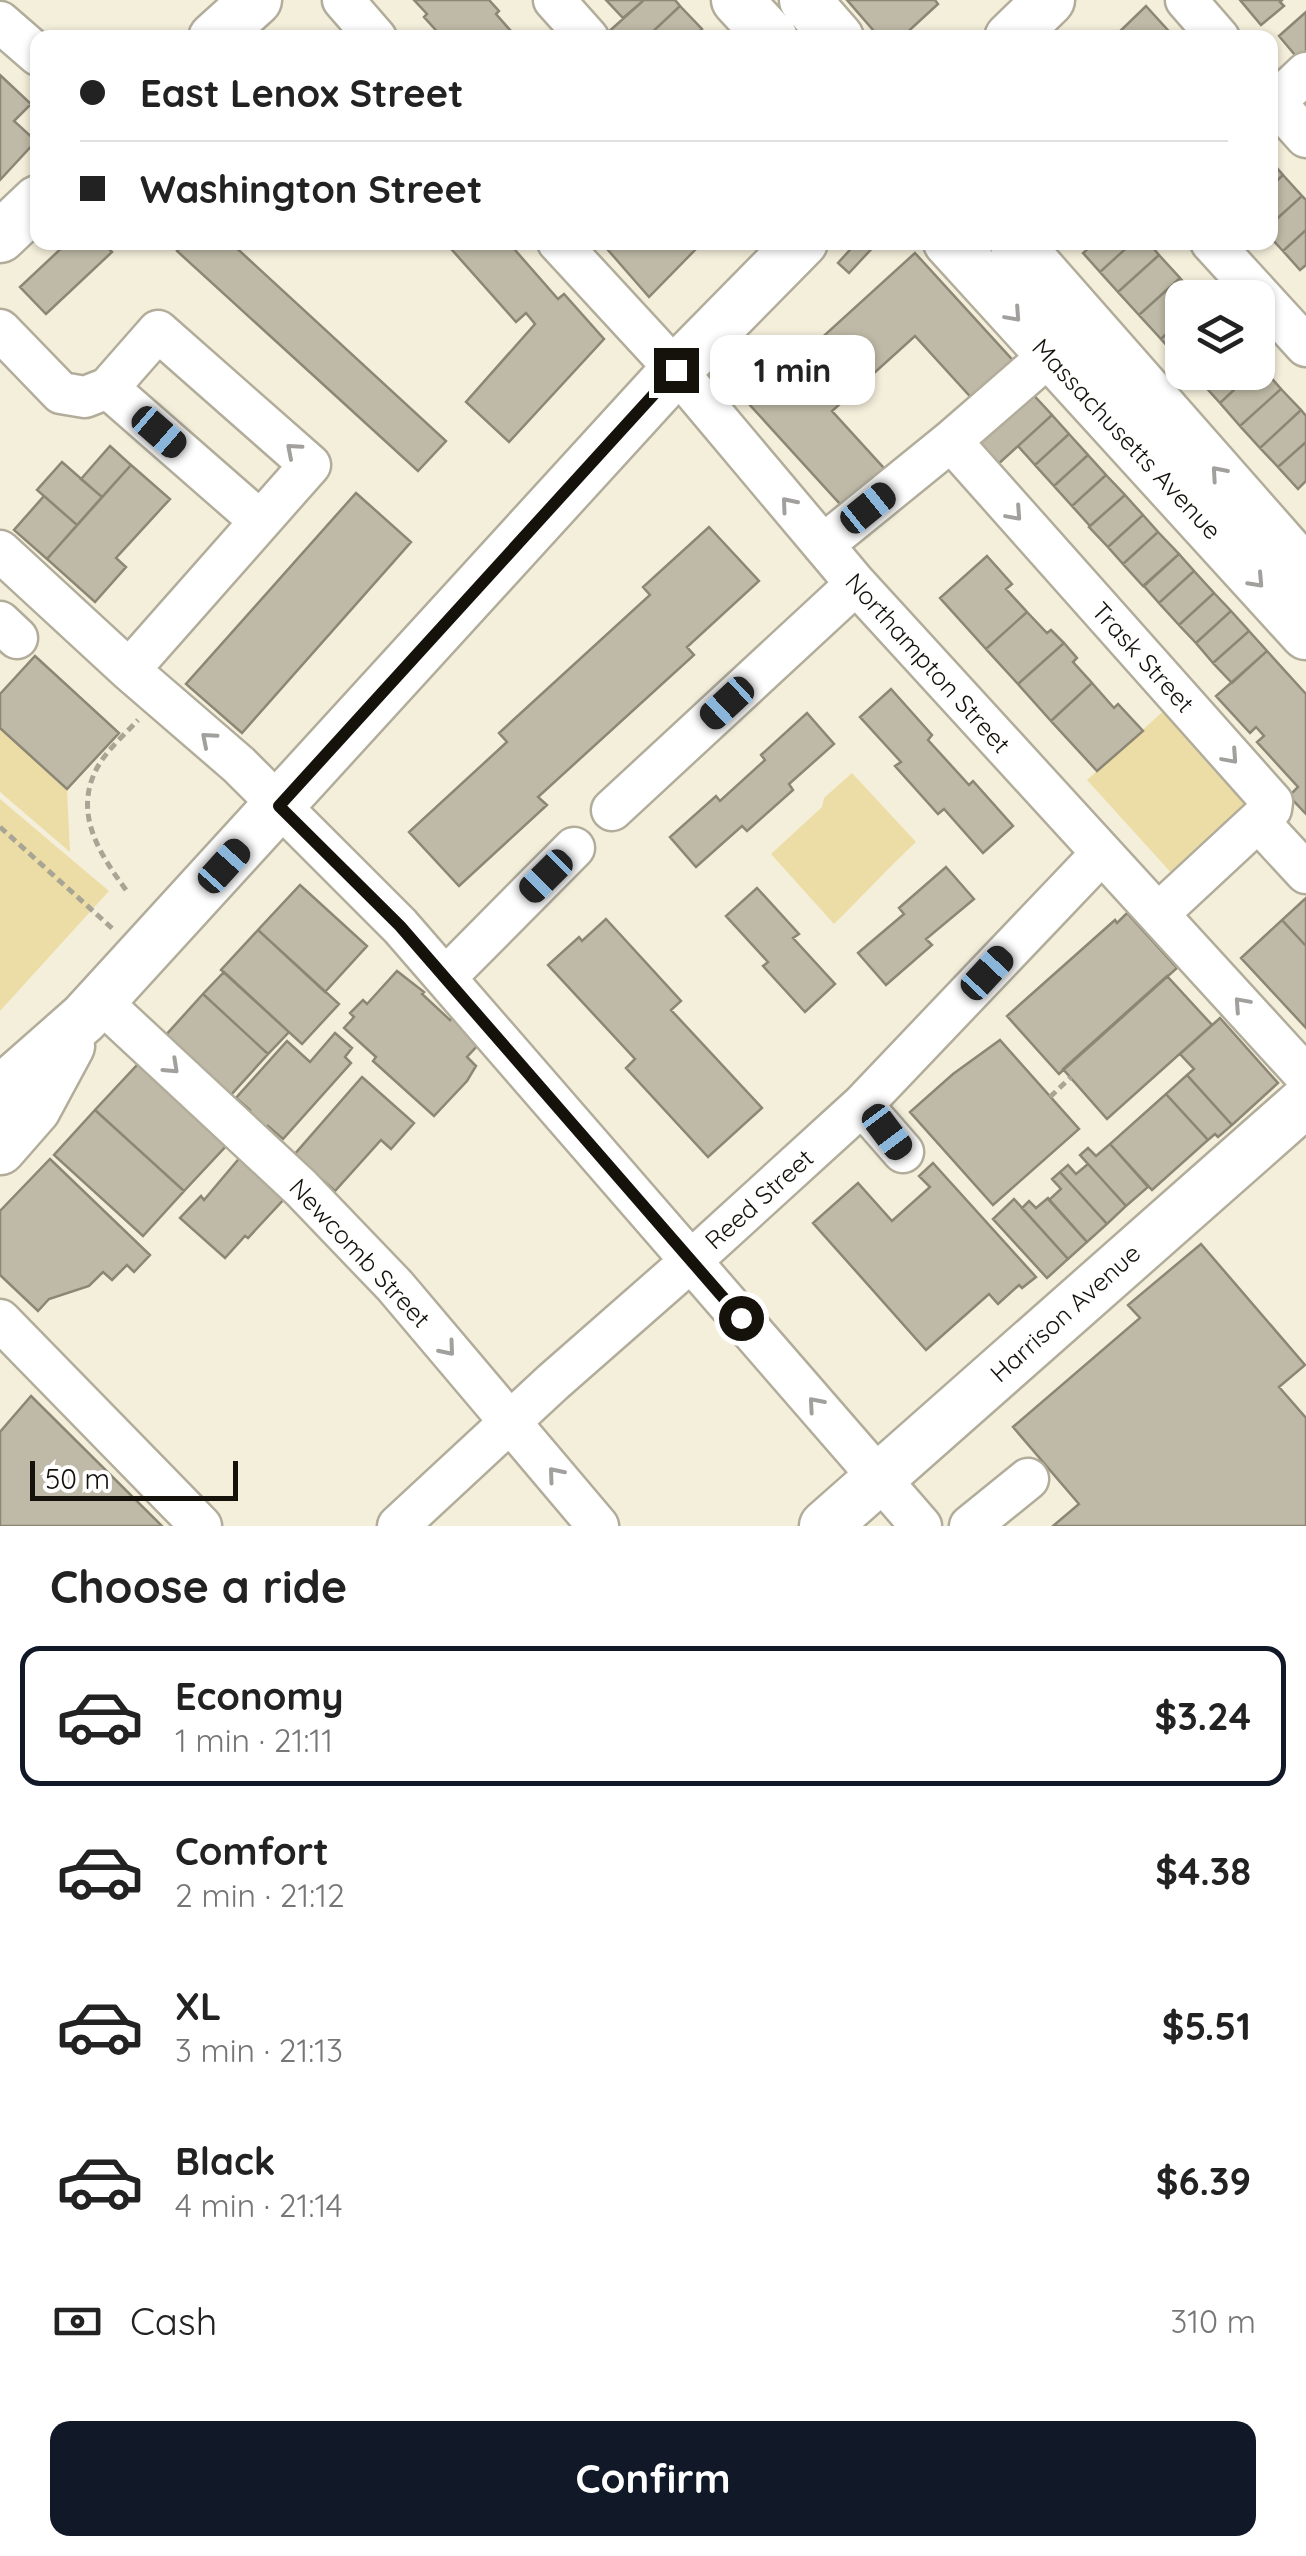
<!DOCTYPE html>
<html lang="en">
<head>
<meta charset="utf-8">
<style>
  :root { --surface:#fff; --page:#f2f2f2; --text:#222; --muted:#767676; --line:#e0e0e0; --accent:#111827 }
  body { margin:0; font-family:Quicksand,sans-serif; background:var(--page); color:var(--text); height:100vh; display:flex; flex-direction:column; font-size:38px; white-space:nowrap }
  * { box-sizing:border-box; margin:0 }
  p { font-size:32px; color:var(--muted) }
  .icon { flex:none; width:55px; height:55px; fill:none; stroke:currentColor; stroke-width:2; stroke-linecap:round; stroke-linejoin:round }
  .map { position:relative; height:1526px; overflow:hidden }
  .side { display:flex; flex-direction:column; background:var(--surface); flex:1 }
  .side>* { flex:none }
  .top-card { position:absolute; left:30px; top:30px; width:1248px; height:220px; border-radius:20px; box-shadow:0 2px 8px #0004; display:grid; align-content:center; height:220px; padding:0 50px; background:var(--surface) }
  .fabs { position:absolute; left:1165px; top:280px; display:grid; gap:20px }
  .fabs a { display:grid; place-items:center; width:110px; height:110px; border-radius:20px; background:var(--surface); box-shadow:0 2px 8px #0004; font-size:50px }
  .scale { position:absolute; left:30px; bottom:25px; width:208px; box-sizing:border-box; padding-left:10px; border:5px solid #14120b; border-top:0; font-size:28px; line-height:35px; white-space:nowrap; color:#14120b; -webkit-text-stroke:8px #fff; paint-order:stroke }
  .end { position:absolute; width:45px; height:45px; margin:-22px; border:12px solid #14120b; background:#fff; box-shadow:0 0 0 5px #fff }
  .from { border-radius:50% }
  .bubble { position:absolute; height:70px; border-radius:20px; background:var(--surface); box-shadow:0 2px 8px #0004; font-size:32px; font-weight:700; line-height:70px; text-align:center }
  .car { position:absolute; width:30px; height:60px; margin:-30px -15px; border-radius:12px; box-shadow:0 0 8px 2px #0007; background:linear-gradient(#222 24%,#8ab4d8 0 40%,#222 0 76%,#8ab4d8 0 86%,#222 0) }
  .top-card b { display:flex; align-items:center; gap:35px; height:95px; font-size:38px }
  .top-card b+b { border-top:2px solid var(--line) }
  .top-card i { width:25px; height:25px; background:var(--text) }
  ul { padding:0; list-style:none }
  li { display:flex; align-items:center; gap:30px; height:140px; margin:0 20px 15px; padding:0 30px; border:5px solid transparent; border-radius:20px }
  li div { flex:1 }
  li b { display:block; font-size:38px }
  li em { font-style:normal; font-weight:700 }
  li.on { border-color:var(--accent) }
  li>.icon { width:90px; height:90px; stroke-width:1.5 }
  h2 { padding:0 50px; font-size:45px; line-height:120px }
  .pay { display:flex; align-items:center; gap:25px; height:110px; padding:0 50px; font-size:38px }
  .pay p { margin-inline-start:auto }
  .cta { display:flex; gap:20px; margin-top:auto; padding:20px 50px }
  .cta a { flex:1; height:115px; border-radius:20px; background:var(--accent); color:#fff; font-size:40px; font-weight:700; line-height:115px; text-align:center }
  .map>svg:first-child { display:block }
  .green { fill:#ecdda7 }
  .building { fill:#bfbaa7; stroke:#8c8675; stroke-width:2.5 }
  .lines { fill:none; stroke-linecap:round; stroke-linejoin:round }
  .minor-casing { stroke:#b2ad9b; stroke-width:45 }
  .major-casing { stroke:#b2ad9b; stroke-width:55 }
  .path { stroke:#a9a595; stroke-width:5; stroke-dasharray:8 5; stroke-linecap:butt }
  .minor { stroke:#fff; stroke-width:40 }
  .major { stroke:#fff; stroke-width:50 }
  .oneway { stroke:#a1a09d }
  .route { stroke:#14120b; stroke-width:12 }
  .labels { text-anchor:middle; stroke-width:8; stroke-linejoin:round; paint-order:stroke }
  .street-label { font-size:25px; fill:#14120b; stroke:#fff }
</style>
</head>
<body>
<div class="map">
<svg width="1306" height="1526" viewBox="0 0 1306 1526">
  <rect width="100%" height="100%" fill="#f4efdb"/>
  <path class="green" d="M 1168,707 L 1255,804 L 1174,876 L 1087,780 Z
    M 0,728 L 67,789 L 70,852 L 0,792 Z
    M 852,773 L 916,842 C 887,869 862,897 834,924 L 771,854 L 822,807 L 824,798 Z
    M 0,799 L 109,891 L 0,1011 Z"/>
  <path class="building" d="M 414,0 L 489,0 L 499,11 L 496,14 L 517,38 L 443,38 L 424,17 L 427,14 Z
    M 606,0 L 644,0 L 623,18 Z
    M 644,0 L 675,0 L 680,6 L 646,38 L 607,38 L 605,35 Z
    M 847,0 L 935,0 L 938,4 L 901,38 L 880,38 Z
    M 1240,0 L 1282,0 L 1280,2 L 1284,6 L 1261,25 Z
    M 680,6 L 702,29 L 693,38 L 646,38 Z
    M 1146,6 L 1175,38 L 1113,38 Z
    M 1306,12 L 1306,56 L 1300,61 L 1279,36 Z
    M 0,75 L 31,104 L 14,121 L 36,141 L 0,180 Z
    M 1270,160 L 1283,175 L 1270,187 Z
    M 1283,175 L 1302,196 L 1270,225 L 1270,187 Z
    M 1302,196 L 1306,200 L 1306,230 L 1283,251 L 1270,237 L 1270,225 Z
    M 1306,230 L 1306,265 L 1300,270 L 1283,251 Z
    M 68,242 L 102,242 L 112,252 L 46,314 L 20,287 Z
    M 186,242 L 230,242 L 446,441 L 418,471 L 177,251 Z
    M 445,242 L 508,242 L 558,299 L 564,294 L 604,339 L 509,442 L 466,402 L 535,324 L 526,313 L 516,322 Z
    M 601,242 L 696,242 L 691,247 L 695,250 L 649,297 Z
    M 857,242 L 878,242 L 849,273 L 838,263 Z
    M 1096,242 L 1133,242 L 1100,272 L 1083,253 Z
    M 1133,242 L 1148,242 L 1159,255 L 1118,292 L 1100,272 Z
    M 915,253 L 1019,367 L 977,404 L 915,336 L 832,411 L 892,477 L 850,515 L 749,404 Z
    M 1159,255 L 1180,278 L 1139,315 L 1118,292 Z
    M 1180,278 L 1198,298 L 1182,298 L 1182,319 L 1161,339 L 1139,315 Z
    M 1182,319 L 1182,356 L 1179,359 L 1161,339 Z
    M 1261,366 L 1281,389 L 1240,426 L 1220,403 L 1253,372 L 1258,372 Z
    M 1211,372 L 1253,372 L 1220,403 L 1201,382 Z
    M 1028,389 L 1052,415 L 995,467 L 975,445 Z
    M 1281,389 L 1301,410 L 1260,448 L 1240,426 Z
    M 1301,410 L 1306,416 L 1306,442 L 1278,467 L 1260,448 Z
    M 1052,415 L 1069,434 L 1035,465 L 1018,446 Z
    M 1069,434 L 1088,455 L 1054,486 L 1035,465 Z
    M 1306,442 L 1306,481 L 1298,489 L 1278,467 Z
    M 110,446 L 131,465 L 102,497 L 81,479 Z
    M 1088,455 L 1106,475 L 1072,506 L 1054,486 Z
    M 62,462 L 102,497 L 77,525 L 37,490 Z
    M 131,465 L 170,499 L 116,558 L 126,567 L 95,602 L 47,559 Z
    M 1106,475 L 1125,495 L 1090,526 L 1072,506 Z
    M 356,493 L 411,542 L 242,733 L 186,684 Z
    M 1125,495 L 1143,515 L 1108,547 L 1089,527 Z
    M 44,496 L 77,525 L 47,559 L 14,530 Z
    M 1143,515 L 1158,532 L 1123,564 L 1108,547 Z
    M 709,527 L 759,581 L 687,647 L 694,655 L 538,797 L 547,805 L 459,886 L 409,832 L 507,742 L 499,733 L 650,595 L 643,587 Z
    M 1158,532 L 1179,554 L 1143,586 L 1123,564 Z
    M 1179,554 L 1194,571 L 1159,603 L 1144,586 Z
    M 987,556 L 1012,584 L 1006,589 L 1027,612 L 986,649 L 940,598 Z
    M 1194,571 L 1214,593 L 1179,625 L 1159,603 Z
    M 1214,593 L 1231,611 L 1196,643 L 1179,625 Z
    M 1231,611 L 1249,631 L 1213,663 L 1196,643 Z
    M 1027,612 L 1047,633 L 1051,630 L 1064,643 L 1018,684 L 986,649 Z
    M 1249,631 L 1267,651 L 1232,683 L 1213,663 Z
    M 1064,643 L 1077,658 L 1073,662 L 1092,683 L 1051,721 L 1018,684 Z
    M 1267,651 L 1306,694 L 1306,814 L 1289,796 L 1298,787 L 1257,742 L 1264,736 L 1256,727 L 1250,733 L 1216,696 Z
    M 35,656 L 119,733 L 67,789 L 0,728 L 0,694 Z
    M 1092,683 L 1114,708 L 1118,704 L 1143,731 L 1097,771 L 1051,721 Z
    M 891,689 L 932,735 L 928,740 L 969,785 L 973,781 L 1013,826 L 983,853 L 944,809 L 938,814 L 895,766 L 901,762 L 860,717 Z
    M 807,713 L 834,744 L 789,784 L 793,790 L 747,831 L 742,826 L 696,867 L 670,837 L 716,796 L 720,801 L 765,760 L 761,755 Z
    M 946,867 L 974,899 L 926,939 L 932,945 L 886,985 L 858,953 L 904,914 L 899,908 Z
    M 300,885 L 367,946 L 325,992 L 258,930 Z
    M 757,888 L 799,934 L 793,938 L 835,984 L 805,1012 L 763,966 L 768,962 L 726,916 Z
    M 1306,898 L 1306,946 L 1282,920 Z
    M 1127,913 L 1177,968 L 1059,1074 L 1007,1016 L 1115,920 L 1117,923 Z
    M 606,919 L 681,1001 L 671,1010 L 762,1108 L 708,1157 L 626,1068 L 635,1059 L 548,965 L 579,937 L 582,941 Z
    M 1282,920 L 1306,946 L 1306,1028 L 1241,958 Z
    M 258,930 L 339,1004 L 302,1044 L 221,970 Z
    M 397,971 L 424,992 L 422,994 L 450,1020 L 452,1017 L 478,1045 L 467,1057 L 476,1066 L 467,1081 L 434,1116 L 373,1061 L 376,1057 L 344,1028 L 354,1017 L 350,1013 L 363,1000 L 367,1004 Z
    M 224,972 L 289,1032 L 268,1054 L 203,994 Z
    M 1167,976 L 1212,1025 L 1107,1119 L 1063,1069 Z
    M 203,994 L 268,1054 L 230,1096 L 165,1036 Z
    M 1220,1018 L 1278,1083 L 1232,1125 L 1187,1075 L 1194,1069 L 1180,1054 Z
    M 335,1033 L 352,1048 L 345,1057 L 351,1063 L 283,1139 L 268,1126 L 266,1130 L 247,1113 L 250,1110 L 236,1098 L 287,1041 L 310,1062 Z
    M 1000,1040 L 1079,1129 L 993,1205 L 910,1112 L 953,1074 Z
    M 138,1064 L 227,1145 L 184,1191 L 95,1110 Z
    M 1187,1075 L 1232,1125 L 1218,1137 L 1215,1134 L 1208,1140 L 1166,1094 Z
    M 362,1077 L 414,1123 L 391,1149 L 381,1140 L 335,1191 L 294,1155 Z
    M 1166,1094 L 1208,1140 L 1152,1190 L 1110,1144 Z
    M 95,1110 L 184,1191 L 143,1236 L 54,1155 Z
    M 1110,1144 L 1148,1187 L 1126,1206 L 1080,1155 L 1088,1148 L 1096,1156 Z
    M 242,1155 L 286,1197 L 248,1238 L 245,1236 L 225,1258 L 180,1218 L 201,1196 L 204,1200 Z
    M 50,1159 L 150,1255 L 134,1272 L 127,1265 L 112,1280 L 103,1272 L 89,1286 L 49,1299 L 38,1311 L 0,1275 L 0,1211 Z
    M 933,1163 L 1036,1277 L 1022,1288 L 1019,1285 L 998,1304 L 989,1294 L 926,1350 L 813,1223 L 858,1183 L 892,1221 L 930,1187 L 919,1176 Z
    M 1088,1164 L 1126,1206 L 1107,1224 L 1060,1172 L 1068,1165 L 1076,1174 Z
    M 1060,1172 L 1107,1224 L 1087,1242 L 1049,1200 L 1061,1189 L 1052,1179 Z
    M 1048,1198 L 1087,1242 L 1068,1259 L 1022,1208 L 1029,1201 L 1036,1208 Z
    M 1014,1199 L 1068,1259 L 1047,1278 L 993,1219 Z
    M 1201,1244 L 1305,1365 L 1279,1387 L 1306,1418 L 1306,1526 L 1053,1526 L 1079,1504 L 1013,1427 L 1140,1318 L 1128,1305 Z
    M 31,1396 L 162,1526 L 0,1526 L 0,1432 Z"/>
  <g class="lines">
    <defs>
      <path id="minor" d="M 343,0 L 376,38
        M 554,0 L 588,38
        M 1186,0 L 1219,38
        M 0,22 L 38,55
        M 1270,97 L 1306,137
        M 1270,107 L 1306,73
        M 558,242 L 676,370 L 856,584 L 1306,1076
        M 1211,242 L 1306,346
        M 0,330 L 61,393 L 85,397 L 108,388 L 158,331 L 310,465 L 129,670
        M 108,388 L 260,521
        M 951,441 L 1272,802 L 1271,809 L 1159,913
        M 823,545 L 951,441 L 1050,355
        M 0,551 L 129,670 L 239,765 L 400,926 L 921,1526
        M 0,622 L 17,638
        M 612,810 L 856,584
        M 1258,821 L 1306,873
        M 446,977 L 574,848
        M 100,1001 L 301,1188 L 395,1286 L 598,1526
        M 862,1105 L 903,1152
        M 0,1320 L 201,1526
        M 398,1526 L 553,1382 L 692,1260 L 862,1105 L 1102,853
        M 970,1526 L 1028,1479"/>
      <path id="major" d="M 737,0 L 772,38
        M 805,0 L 838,38
        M 214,38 L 256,0
        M 1010,38 L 1049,0
        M 0,237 L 38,201
        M 949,242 L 1306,634
        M 1015,242 L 1306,573
        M 0,1092 L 84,1018 L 676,370 L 802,242
        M 0,1149 L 35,1109 L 69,1046
        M 825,1526 L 1306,1101"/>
    </defs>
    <use href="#minor" class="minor-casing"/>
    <use href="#major" class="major-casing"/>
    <path class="path" d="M 0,827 L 114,930
      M 126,890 C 99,853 73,813 97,768 C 106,751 124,735 138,720
      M 1050,1097 L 1071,1077"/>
    <use href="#minor" class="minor"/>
    <use href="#major" class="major"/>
  </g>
  <defs><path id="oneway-chevron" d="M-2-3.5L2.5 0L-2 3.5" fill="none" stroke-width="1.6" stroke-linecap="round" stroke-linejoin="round" transform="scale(2.5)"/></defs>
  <g class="oneway">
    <use href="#oneway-chevron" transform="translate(1014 315) rotate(48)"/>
    <use href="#oneway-chevron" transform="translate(293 450) rotate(-139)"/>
    <use href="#oneway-chevron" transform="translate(1218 473) rotate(-131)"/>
    <use href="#oneway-chevron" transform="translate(788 504) rotate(-130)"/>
    <use href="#oneway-chevron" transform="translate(1015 514) rotate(48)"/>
    <use href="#oneway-chevron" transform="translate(1257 581) rotate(47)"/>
    <use href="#oneway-chevron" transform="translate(208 739) rotate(-139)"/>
    <use href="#oneway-chevron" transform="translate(1231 757) rotate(48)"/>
    <use href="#oneway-chevron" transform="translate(1241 1004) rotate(-132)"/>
    <use href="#oneway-chevron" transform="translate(172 1067) rotate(43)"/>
    <use href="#oneway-chevron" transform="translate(448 1349) rotate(50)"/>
    <use href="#oneway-chevron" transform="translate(815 1404) rotate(-131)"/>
    <use href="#oneway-chevron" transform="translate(555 1474) rotate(-130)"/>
  </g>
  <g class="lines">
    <path class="route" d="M 676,370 L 279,806 L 400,926 L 741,1318"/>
  </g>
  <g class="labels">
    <g class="street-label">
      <text transform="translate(1127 439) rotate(47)" y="9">Massachusetts Avenue</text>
      <text transform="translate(1143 657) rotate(48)" y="9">Trask Street</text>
      <text transform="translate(928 663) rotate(48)" y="9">Northampton Street</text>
      <text transform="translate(759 1199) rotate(-42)" y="9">Reed Street</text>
      <text transform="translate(360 1253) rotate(47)" y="9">Newcomb Street</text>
      <text transform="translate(1065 1313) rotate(-42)" y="9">Harrison Avenue</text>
    </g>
  </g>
</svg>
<div class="fabs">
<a><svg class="icon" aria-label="layers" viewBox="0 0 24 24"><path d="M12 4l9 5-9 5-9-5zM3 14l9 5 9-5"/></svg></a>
</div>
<div class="scale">50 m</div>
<i class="end from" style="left:741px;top:1318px"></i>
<i class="end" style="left:676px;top:370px"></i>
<div class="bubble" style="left:710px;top:335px;width:165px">1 min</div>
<i class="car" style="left:159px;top:432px;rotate:131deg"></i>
<i class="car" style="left:868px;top:508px;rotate:51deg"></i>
<i class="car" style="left:727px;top:703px;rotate:227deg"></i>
<i class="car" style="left:224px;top:866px;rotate:42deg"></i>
<i class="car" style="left:546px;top:876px;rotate:225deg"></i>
<i class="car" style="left:987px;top:973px;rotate:43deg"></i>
<i class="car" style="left:887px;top:1132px;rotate:143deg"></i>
<div class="top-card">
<b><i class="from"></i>East Lenox Street</b>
<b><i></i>Washington Street</b>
</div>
</div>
<section class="side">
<h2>Choose a ride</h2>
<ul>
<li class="on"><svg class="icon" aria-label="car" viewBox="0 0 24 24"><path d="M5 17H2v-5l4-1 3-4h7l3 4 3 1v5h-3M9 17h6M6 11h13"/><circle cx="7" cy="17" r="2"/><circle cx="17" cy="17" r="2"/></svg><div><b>Economy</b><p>1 min · 21:11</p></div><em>$3.24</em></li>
<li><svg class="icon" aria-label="car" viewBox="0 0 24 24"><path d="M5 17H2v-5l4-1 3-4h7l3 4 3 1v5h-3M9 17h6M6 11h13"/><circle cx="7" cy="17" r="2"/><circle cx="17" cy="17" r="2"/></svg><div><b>Comfort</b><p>2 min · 21:12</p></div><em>$4.38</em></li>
<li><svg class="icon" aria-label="car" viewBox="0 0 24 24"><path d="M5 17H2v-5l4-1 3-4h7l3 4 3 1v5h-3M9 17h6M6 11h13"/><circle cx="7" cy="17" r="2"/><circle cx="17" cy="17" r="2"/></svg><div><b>XL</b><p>3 min · 21:13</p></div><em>$5.51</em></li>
<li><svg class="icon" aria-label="car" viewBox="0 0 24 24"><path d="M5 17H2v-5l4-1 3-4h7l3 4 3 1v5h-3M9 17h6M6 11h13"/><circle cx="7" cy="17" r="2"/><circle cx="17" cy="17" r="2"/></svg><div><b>Black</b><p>4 min · 21:14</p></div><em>$6.39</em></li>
</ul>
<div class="pay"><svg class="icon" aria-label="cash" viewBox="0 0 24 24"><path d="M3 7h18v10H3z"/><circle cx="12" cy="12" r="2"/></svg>Cash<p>310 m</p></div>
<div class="cta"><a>Confirm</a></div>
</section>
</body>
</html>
